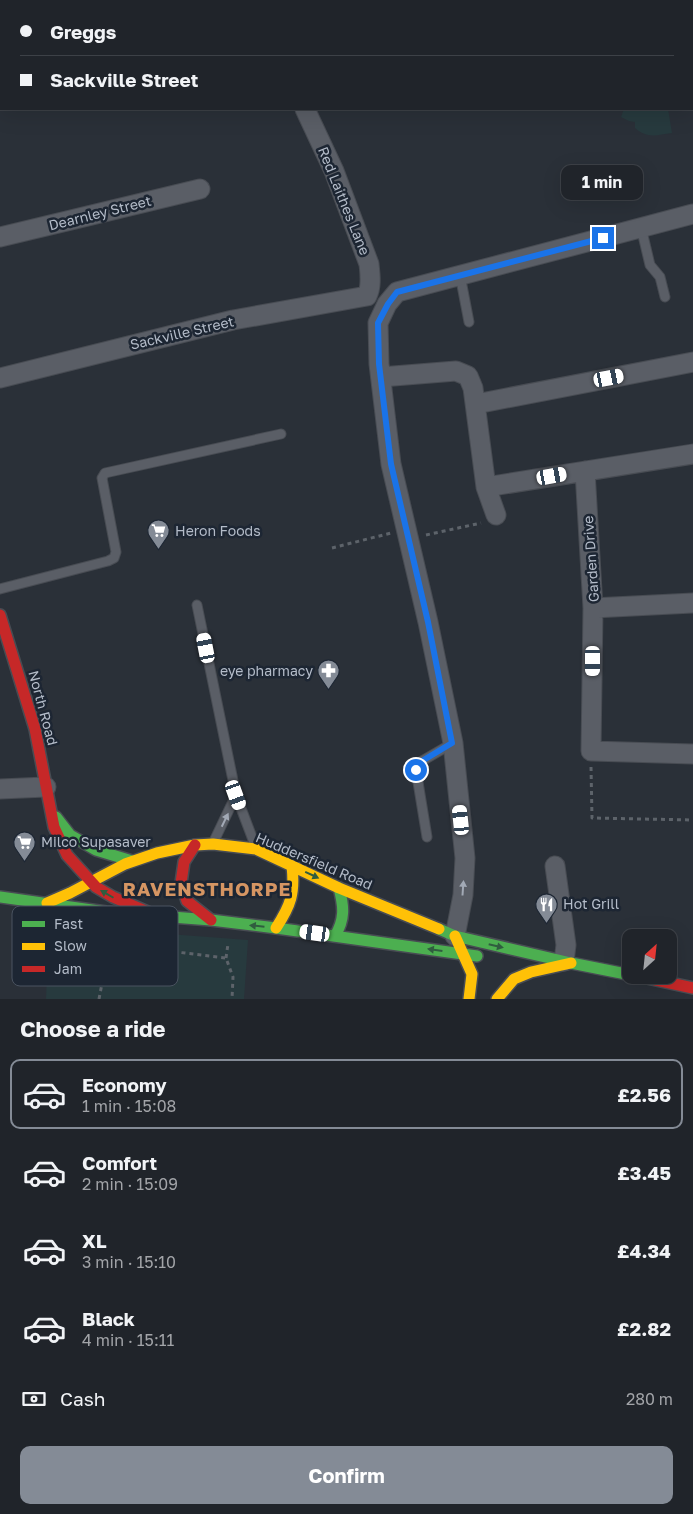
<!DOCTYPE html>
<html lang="en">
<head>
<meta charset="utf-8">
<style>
  :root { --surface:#20242a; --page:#282c32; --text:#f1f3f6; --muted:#a2a4a8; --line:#3d4147; --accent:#848b96 }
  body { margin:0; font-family:"Golos Text",sans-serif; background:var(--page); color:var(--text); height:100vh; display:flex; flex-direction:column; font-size:19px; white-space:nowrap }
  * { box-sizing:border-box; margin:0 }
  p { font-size:16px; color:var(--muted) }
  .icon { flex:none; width:28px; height:28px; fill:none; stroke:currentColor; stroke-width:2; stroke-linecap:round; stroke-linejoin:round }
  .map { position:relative; height:999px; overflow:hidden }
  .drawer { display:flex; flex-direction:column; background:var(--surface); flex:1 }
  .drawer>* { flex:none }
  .banner { position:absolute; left:0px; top:0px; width:694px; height:110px; box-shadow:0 5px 20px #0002,0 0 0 1px var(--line); display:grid; align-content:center; height:110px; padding:0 20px; background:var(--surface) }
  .needle { width:32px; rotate:27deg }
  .tools { position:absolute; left:622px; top:929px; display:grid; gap:10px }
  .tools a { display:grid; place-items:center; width:55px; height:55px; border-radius:10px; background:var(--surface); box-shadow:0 5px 20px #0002,0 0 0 1px var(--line); font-size:25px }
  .end { position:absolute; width:22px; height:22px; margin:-11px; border:6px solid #1a73e8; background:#fff; box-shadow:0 0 0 2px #fff }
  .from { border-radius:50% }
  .bubble { position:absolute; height:35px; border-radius:10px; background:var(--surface); box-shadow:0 5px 20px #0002,0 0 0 1px var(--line); font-size:16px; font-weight:700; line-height:35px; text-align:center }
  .car { position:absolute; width:15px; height:30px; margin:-15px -8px; border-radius:6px; box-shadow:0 0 4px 1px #0007; background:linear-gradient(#fff 24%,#345 0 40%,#fff 0 76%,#345 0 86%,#fff 0) }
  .banner b { display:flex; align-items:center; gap:18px; height:48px; font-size:19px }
  .banner b+b { border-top:1px solid var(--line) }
  .banner i { width:12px; height:12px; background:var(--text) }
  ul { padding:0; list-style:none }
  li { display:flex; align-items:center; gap:15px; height:70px; margin:0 10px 8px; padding:0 10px; border:2px solid transparent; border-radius:10px }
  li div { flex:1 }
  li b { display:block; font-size:19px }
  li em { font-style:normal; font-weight:700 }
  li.current { border-color:var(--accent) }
  li>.icon { width:45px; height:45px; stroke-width:1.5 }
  h2 { padding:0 20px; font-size:22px; line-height:60px }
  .pay { display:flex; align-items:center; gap:12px; height:55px; padding:0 20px; font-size:19px }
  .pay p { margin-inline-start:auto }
  .cta { display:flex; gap:10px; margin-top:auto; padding:10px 20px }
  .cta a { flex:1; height:58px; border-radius:10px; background:var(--accent); color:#fff; font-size:20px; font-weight:700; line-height:58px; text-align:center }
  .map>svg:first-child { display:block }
  .green { fill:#273a3e }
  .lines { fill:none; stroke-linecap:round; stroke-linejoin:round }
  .lane-casing { stroke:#484c53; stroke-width:11 }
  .street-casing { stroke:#484c53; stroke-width:21 }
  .fast-casing { stroke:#484c53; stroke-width:14 }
  .slow-casing { stroke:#484c53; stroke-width:14 }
  .jam-casing { stroke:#484c53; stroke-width:14 }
  .path { stroke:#5d636a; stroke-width:3; stroke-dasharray:4 4; stroke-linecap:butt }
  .lane { stroke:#5a5e66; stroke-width:9 }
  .street { stroke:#5a5e66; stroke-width:19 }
  .fast { stroke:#4caf50; stroke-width:11 }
  .slow { stroke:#ffc107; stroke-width:11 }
  .jam { stroke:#c62828; stroke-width:11 }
  .oneway { fill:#a2a9b5 }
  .oneway2 { fill:#305d3f }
  .route { stroke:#1a73e8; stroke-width:6 }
  .labels { text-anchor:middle; stroke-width:5; stroke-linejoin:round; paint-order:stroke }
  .street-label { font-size:14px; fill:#b4bcc9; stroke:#1d2633 }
  .poi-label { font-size:14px; fill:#b4bcc9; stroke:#1d2633; text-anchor:start }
  .district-label { font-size:19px; font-weight:bold; letter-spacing:1px; fill:#d59563; stroke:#1d2633 }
  .key { fill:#1d2633; stroke:#4a5360; stroke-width:1 }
  .key-label { font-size:14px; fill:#b4bcc9 }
</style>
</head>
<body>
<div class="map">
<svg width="693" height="999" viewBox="0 0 693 999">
  <rect width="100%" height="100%" fill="#2a3038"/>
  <path class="green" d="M 624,109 L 668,109 L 672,133 C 657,135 647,139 635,128 L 635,122 L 629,121 L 621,117 Z
    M 49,925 L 248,940 L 244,999 L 46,999 Z"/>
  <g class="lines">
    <defs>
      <path id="lane" d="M 684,0 L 684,1
        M 692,45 L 693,47
        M 641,227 L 650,265 L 660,277 L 665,297
        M 460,275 L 469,322
        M 0,589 L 108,561 L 114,558 L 116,552 L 102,478 L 105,473 L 281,434
        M 197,605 L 236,795 L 255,845
        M 427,837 L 416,770 L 422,761 L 453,743
        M 214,841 L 236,795"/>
      <path id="street" d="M 18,0 L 18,1
        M 254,0 L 255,1
        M 545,0 L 545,1
        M 233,1 L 238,0
        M 0,52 L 1,52
        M 0,237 L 200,189
        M 381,377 L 456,371 L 468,376 L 473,388 L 486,487 L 496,515
        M 0,378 L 233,320 L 367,296 C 372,286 370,274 369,264 L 334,171 L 305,109
        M 476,404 L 693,362
        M 585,471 L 593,608 L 693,603
        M 486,487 L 693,454
        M 593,608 L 591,751 L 693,754
        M 0,789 L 46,787
        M 555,866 L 566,945 L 564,961
        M 455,936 L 463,895 L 465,858 L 453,743 L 428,622 L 391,464 L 379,364 L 378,323 L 387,304 L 397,292 L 693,214"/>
      <path id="fast" d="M 56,817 L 70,835 L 96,850 L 132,861
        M 0,897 L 106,912 L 211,920 L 276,928 L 477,956
        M 439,929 L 455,936 L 571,963 L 631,975
        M 335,936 C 345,919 344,907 339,888"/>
      <path id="slow" d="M 47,903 L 70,893 L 125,864 L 157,853 L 195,845 L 213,844 L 256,849 L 339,888 L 439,929
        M 276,928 C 291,905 295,893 292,866
        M 455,936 L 472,974 L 469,999
        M 497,999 L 514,979 L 531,972 L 571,963"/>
      <path id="jam" d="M 0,615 L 35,729 L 54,827 L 67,855 L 96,887 L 113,897 L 150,913
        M 195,845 L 184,862 L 181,883 L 187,901 L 211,920
        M 633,975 L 693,988"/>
    </defs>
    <use href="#lane" class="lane-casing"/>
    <use href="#street" class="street-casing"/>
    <use href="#fast" class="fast-casing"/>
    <use href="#slow" class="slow-casing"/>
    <use href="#jam" class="jam-casing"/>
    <path class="path" d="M 692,65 L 693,65
      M 426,535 L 481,523
      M 332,548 L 391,533
      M 591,767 L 592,818 L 693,820
      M 75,928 C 75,953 85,960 104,973
      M 226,958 L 228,944
      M 99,999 L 104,973 L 121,958 L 138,949 L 168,951 L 226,958 L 233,977 L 232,999"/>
    <use href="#lane" class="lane"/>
    <use href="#street" class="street"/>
    <use href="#fast" class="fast"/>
    <use href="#slow" class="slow"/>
    <use href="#jam" class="jam"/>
  </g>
  <defs><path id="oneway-solid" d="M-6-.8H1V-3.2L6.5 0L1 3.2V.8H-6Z" transform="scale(1.25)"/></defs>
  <g class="oneway">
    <use href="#oneway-solid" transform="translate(225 820) rotate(-64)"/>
    <use href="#oneway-solid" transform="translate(463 888) rotate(-86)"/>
  </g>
  <g class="oneway2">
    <use href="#oneway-solid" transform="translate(312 875) rotate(25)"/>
    <use href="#oneway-solid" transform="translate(107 894) rotate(-150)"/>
    <use href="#oneway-solid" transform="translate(257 926) rotate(-174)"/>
    <use href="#oneway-solid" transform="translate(496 946) rotate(13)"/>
    <use href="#oneway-solid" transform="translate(435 950) rotate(-172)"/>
  </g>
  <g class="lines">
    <path class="route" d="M 416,770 L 422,761 L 452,743 L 428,622 L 391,464 L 379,364 L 378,323 L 388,304 L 397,292 L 603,238"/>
  </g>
  <defs>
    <symbol id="supermarket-pin" viewBox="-11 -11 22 30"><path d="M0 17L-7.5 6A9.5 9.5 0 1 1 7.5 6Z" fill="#848b96" stroke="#1d2633"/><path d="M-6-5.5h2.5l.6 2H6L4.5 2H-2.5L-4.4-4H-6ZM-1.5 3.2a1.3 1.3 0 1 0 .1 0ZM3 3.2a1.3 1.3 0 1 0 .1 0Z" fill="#fff"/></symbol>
    <symbol id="pharmacy-pin" viewBox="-11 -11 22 30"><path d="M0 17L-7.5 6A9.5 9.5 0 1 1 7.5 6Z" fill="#848b96" stroke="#1d2633"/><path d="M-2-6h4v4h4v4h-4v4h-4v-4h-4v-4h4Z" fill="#fff"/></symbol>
    <symbol id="restaurant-pin" viewBox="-11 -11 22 30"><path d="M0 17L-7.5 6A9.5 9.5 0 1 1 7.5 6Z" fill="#848b96" stroke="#1d2633"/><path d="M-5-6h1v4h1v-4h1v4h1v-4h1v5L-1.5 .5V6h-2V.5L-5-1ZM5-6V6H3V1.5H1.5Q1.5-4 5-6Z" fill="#fff"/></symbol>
  </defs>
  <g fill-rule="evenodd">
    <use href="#supermarket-pin" x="146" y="518" width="25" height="34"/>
    <use href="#pharmacy-pin" x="316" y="658" width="25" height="34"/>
    <use href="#supermarket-pin" x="12" y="830" width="25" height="34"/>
    <use href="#restaurant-pin" x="534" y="892" width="25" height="34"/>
  </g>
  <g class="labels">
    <g class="street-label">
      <text transform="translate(344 201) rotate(68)" y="5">Red Laithes Lane</text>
      <text transform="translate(100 213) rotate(-14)" y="5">Dearnley Street</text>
      <text transform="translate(182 333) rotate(-13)" y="5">Sackville Street</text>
      <text transform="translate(591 559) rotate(-94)" y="5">Garden Drive</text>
      <text transform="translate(43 708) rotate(75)" y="5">North Road</text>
      <text transform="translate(314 861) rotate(23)" y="5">Huddersfield Road</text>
    </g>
    <g class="poi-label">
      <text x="175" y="536">Heron Foods</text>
      <text x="313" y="676" text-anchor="end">eye pharmacy</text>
      <text x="41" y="847">Milco Supasaver</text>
      <text x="563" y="909">Hot Grill</text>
    </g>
    <g class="district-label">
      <text x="207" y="896">RAVENSTHORPE</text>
    </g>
  </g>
  <rect x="12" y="906" width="166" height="80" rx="8" class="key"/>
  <rect x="22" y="921" width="23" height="6" fill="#4caf50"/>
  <rect x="22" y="943" width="23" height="7" fill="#ffc107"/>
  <rect x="22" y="966" width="23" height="6" fill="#c62828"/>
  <g class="key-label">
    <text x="54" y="929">Fast</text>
    <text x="54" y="951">Slow</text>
    <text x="54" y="974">Jam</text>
  </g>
</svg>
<div class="tools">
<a><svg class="needle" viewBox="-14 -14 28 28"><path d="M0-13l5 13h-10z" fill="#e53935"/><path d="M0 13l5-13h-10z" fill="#a2a4a8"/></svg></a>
</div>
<i class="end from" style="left:416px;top:770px"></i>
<i class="end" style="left:603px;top:238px"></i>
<div class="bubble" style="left:561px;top:165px;width:82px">1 min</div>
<i class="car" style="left:609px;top:378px;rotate:79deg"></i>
<i class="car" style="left:552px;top:476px;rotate:80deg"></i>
<i class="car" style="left:206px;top:648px;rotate:349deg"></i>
<i class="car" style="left:593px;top:661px;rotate:180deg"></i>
<i class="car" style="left:236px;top:795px;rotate:160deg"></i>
<i class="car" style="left:461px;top:820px;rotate:354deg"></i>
<i class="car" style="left:315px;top:933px;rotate:278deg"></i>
<div class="banner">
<b><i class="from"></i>Greggs</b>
<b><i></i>Sackville Street</b>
</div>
</div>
<section class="drawer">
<h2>Choose a ride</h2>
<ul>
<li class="current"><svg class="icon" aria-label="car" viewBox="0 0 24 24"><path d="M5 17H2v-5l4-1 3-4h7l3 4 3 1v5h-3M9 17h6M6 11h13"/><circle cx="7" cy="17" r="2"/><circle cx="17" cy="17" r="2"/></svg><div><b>Economy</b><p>1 min · 15:08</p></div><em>£2.56</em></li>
<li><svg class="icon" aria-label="car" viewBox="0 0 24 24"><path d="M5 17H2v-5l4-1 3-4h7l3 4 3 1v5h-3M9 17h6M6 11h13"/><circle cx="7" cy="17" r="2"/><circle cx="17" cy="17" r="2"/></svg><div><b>Comfort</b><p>2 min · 15:09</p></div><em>£3.45</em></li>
<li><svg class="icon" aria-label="car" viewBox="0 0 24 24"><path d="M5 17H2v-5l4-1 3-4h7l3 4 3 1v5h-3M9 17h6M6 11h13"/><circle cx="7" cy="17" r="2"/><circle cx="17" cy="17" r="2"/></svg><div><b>XL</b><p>3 min · 15:10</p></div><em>£4.34</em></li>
<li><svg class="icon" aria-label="car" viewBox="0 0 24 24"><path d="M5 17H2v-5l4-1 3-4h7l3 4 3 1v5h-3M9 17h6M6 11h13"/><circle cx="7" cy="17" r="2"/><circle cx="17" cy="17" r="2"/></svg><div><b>Black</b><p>4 min · 15:11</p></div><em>£2.82</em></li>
</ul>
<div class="pay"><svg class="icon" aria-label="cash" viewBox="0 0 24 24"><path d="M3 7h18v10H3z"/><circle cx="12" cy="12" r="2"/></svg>Cash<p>280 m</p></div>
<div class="cta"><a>Confirm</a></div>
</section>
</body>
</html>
